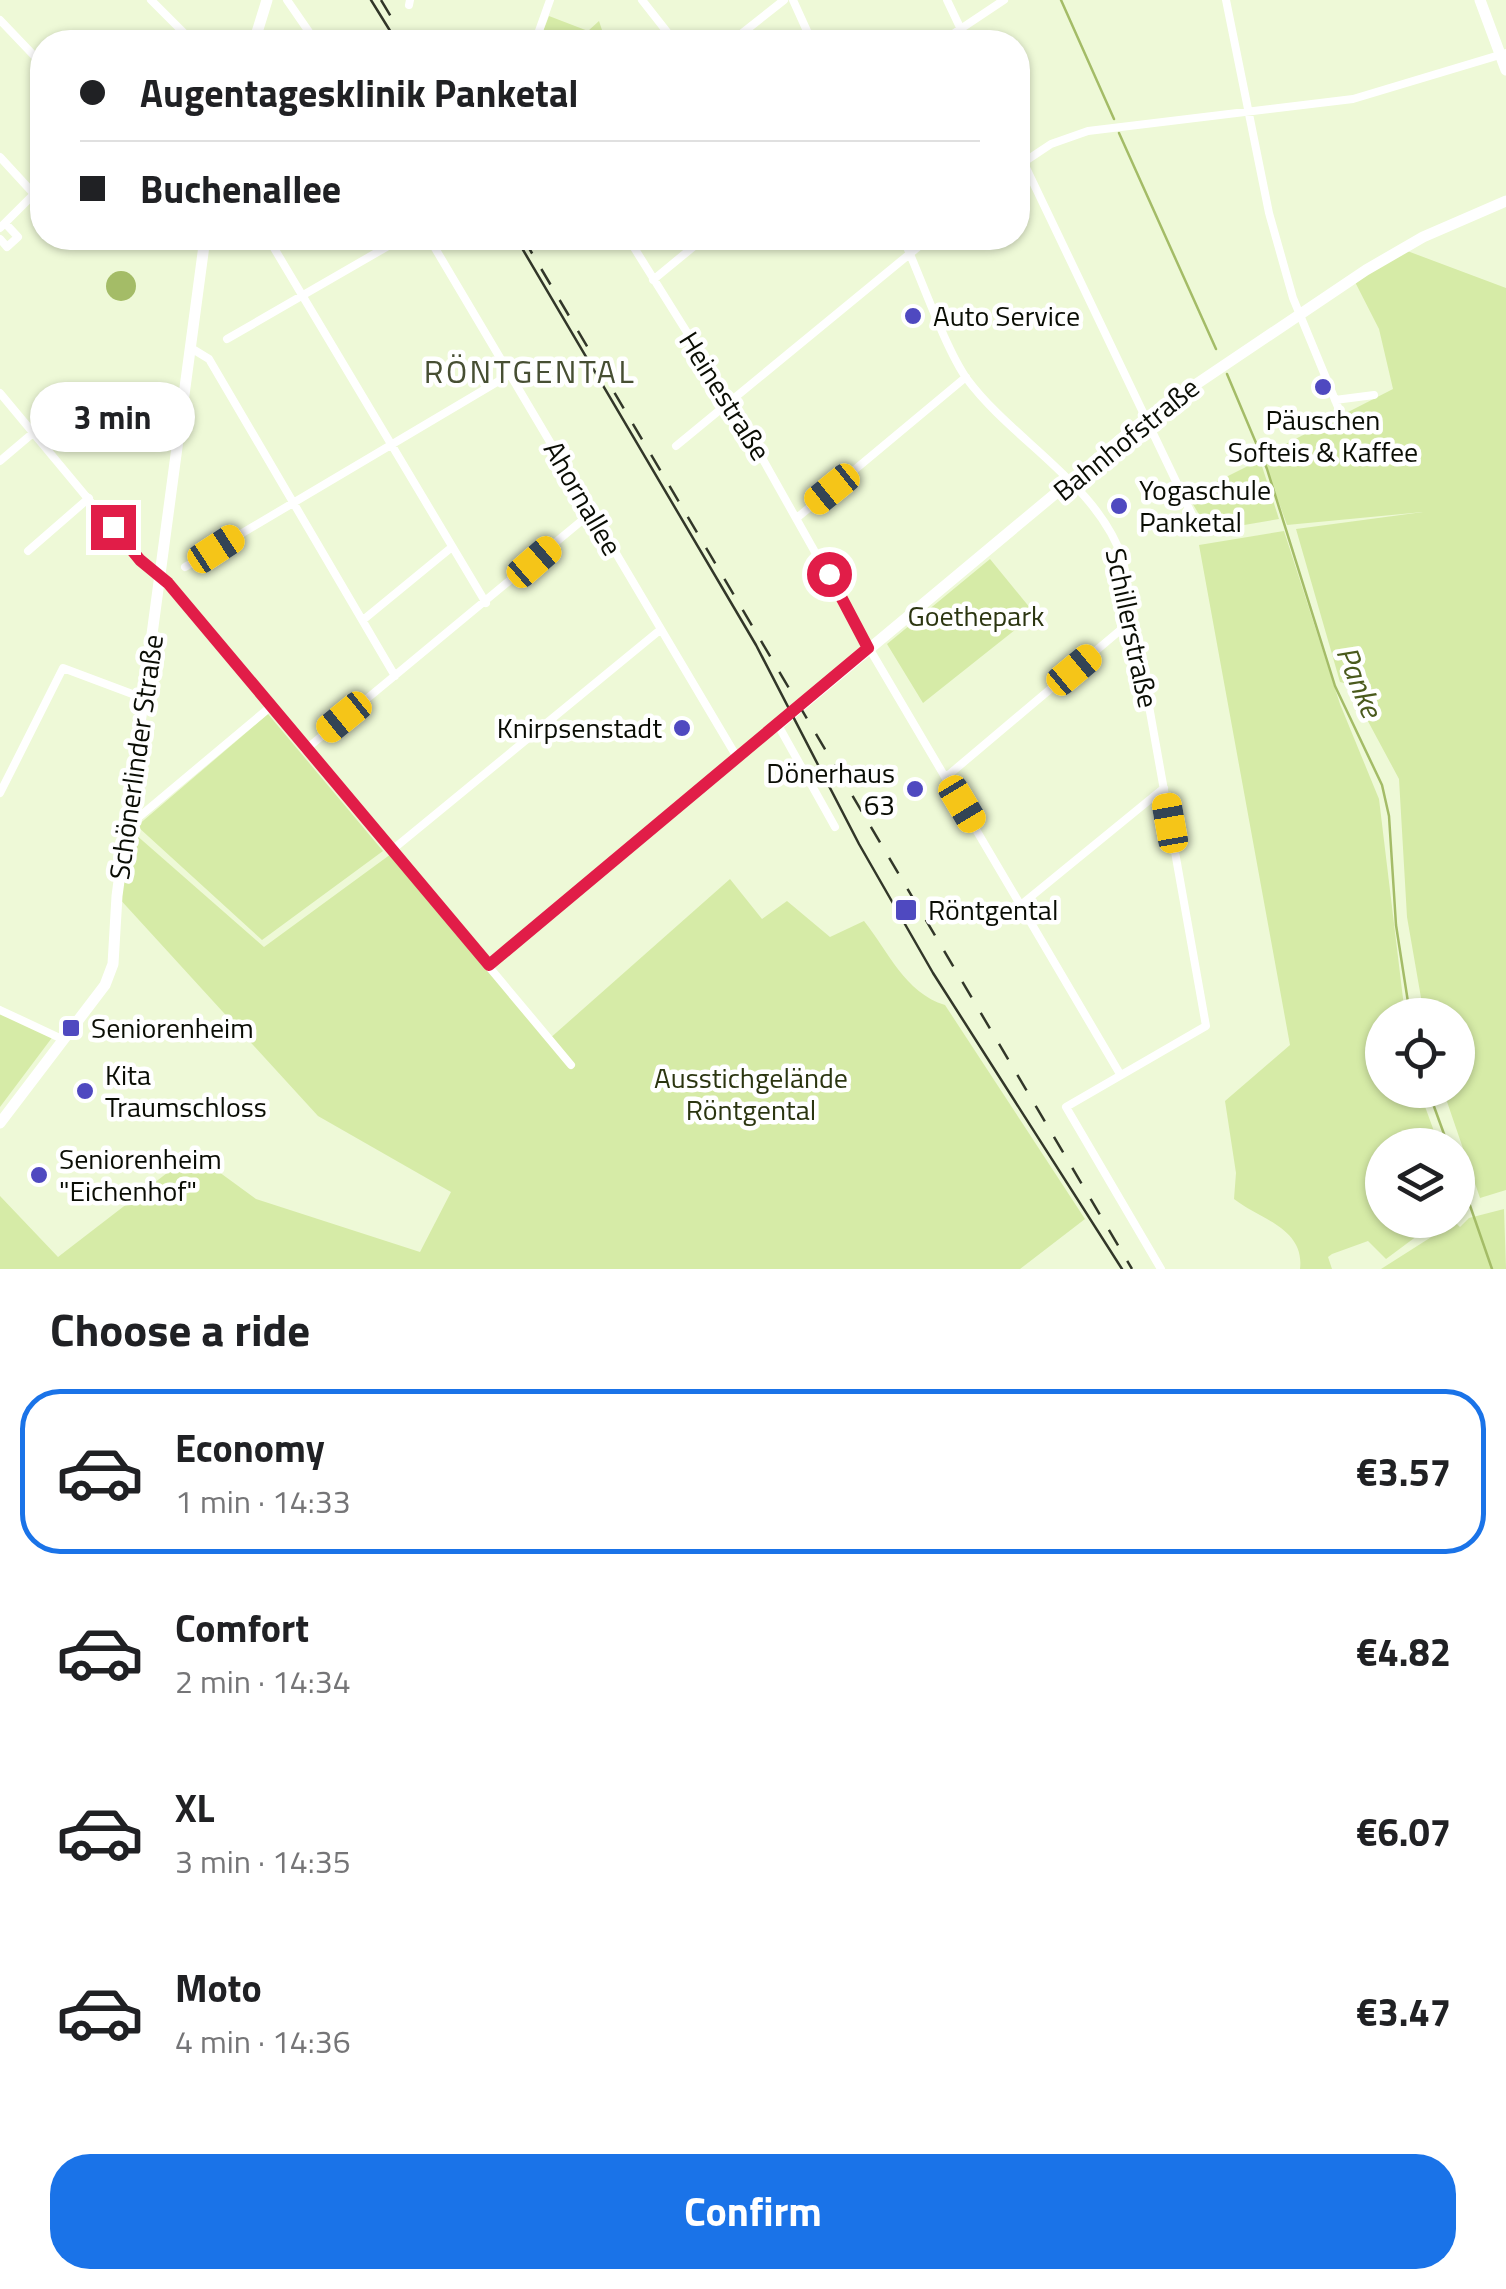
<!DOCTYPE html>
<html lang="en">
<head>
<meta charset="utf-8">
<style>
  :root { --surface:#fff; --page:#f2f2f2; --text:#202124; --muted:#757577; --line:#e0e0e0; --accent:#1a73e8 }
  body { margin:0; font-family:"Titillium Web",sans-serif; background:var(--page); color:var(--text); height:100vh; display:flex; flex-direction:column; font-size:38px; white-space:nowrap }
  * { box-sizing:border-box; margin:0 }
  p { font-size:32px; color:var(--muted) }
  .icon { flex:none; width:55px; height:55px; fill:none; stroke:currentColor; stroke-width:2; stroke-linecap:round; stroke-linejoin:round }
  .map { position:relative; height:1269px; overflow:hidden }
  .details { display:flex; flex-direction:column; background:var(--surface); flex:1 }
  .details>* { flex:none }
  .guide { position:absolute; left:30px; top:30px; width:1000px; height:220px; border-radius:40px; box-shadow:0 2px 8px #0004; display:grid; align-content:center; height:220px; padding:0 50px; background:var(--surface) }
  .controls { position:absolute; left:1365px; top:998px; display:grid; gap:20px }
  .controls a { display:grid; place-items:center; width:110px; height:110px; border-radius:50%; background:var(--surface); box-shadow:0 2px 8px #0004; font-size:50px }
  .end { position:absolute; width:45px; height:45px; margin:-22px; border:12px solid #e11d48; background:#fff; box-shadow:0 0 0 5px #fff }
  .from { border-radius:50% }
  .bubble { position:absolute; height:70px; border-radius:35px; background:var(--surface); box-shadow:0 2px 8px #0004; font-size:32px; font-weight:700; line-height:70px; text-align:center }
  .car { position:absolute; width:30px; height:60px; margin:-30px -15px; border-radius:12px; box-shadow:0 0 8px 2px #0007; background:linear-gradient(#f5c518 24%,#345 0 40%,#f5c518 0 76%,#345 0 86%,#f5c518 0) }
  .guide b { display:flex; align-items:center; gap:35px; height:95px; font-size:38px }
  .guide b+b { border-top:2px solid var(--line) }
  .guide i { width:25px; height:25px; background:var(--text) }
  ul { padding:0; list-style:none }
  li { display:flex; align-items:center; gap:30px; height:165px; margin:0 20px 15px; padding:0 30px; border:5px solid transparent; border-radius:40px }
  li div { flex:1 }
  li b { display:block; font-size:38px }
  li em { font-style:normal; font-weight:700 }
  li.selected { border-color:var(--accent) }
  li>.icon { width:90px; height:90px; stroke-width:1.5 }
  h2 { padding:0 50px; font-size:45px; line-height:120px }
  .primary-button { display:flex; gap:20px; margin-top:auto; padding:20px 50px }
  .primary-button a { flex:1; height:115px; border-radius:40px; background:var(--accent); color:#fff; font-size:40px; font-weight:700; line-height:115px; text-align:center }
  .map>svg:first-child { display:block }
  .green { fill:#d6eba7 }
  .water { fill:#a4bc67 }
  .lines { fill:none; stroke-linecap:round; stroke-linejoin:round }
  .stream { stroke:#a4bc67; stroke-width:2.5 }
  .street { stroke:#fff; stroke-width:8 }
  .secondary { stroke:#fff; stroke-width:11 }
  .tram { stroke:#323729; stroke-width:2.5 }
  .rail { stroke:#323729; stroke-width:2.5; stroke-dasharray:18 18; stroke-linecap:butt }
  .route { stroke:#e11d48; stroke-width:12 }
  .poi-dot { fill:#4f49c0; stroke:#fff; stroke-width:4 }
  .labels { text-anchor:middle; stroke-width:9; stroke-linejoin:round; paint-order:stroke }
  .poi-label { font-size:28px; fill:#0a0d04; stroke:#fff; text-anchor:start }
  .street-label { font-size:28px; fill:#0a0d04; stroke:#fff }
  .park-label { font-size:28px; fill:#2b3510; stroke:#fff }
  .water-label { font-size:30px; font-style:italic; fill:#4a5a1d; stroke:#fff }
  .quarter-label { font-size:32px; letter-spacing:2.5px; fill:#474f33; stroke:#fff }
</style>
</head>
<body>
<div class="map">
<svg width="1506" height="1269" viewBox="0 0 1506 1269">
  <rect width="100%" height="100%" fill="#eef9d7"/>
  <path class="green" d="M 549,16 L 588,31 L 599,21 L 603,33 L 587,42 L 539,42 Z
    M 1402,249 L 1506,288 L 1506,1190 L 1480,1198 L 1443,1090 L 1458,1090 L 1458,1015 L 1424,1015 L 1407,917 L 1399,779 L 1348,684 L 1340,682 L 1296,529 L 1423,512 L 1287,525 L 1262,456 L 1393,389 L 1379,329 L 1354,280 Z
    M 1260,460 L 1279,519 L 1209,531 L 1188,496 Z
    M 1284,531 L 1340,704 L 1379,799 L 1405,1015 L 1382,1015 L 1382,1090 L 1419,1090 L 1439,1145 L 1382,1145 L 1382,1220 L 1449,1220 L 1421,1233 L 1386,1259 L 1368,1241 L 1332,1254 L 1328,1257 L 1332,1269 L 1300,1269 C 1305,1228 1259,1219 1234,1199 L 1236,1173 L 1225,1101 L 1290,1045 L 1199,545 Z
    M 990,559 L 1035,614 L 923,703 L 887,644 Z
    M 268,714 L 383,851 L 262,940 L 137,826 Z
    M 127,827 L 264,947 L 391,854 L 548,1040 L 730,879 L 762,919 L 787,901 L 830,937 L 864,921 C 888,951 905,993 945,1005 L 1085,1219 L 1020,1269 L 0,1269 L 0,1196 L 58,1257 L 193,1153 L 256,1199 L 420,1252 L 451,1192 L 318,1116 L 117,896 Z
    M 0,1010 L 54,1035 L 0,1107 Z
    M 1504,1209 L 1506,1269 L 1381,1269 L 1455,1222 L 1460,1227 L 1469,1218 Z"/>
  <path class="water" d="M106 286a15 15 0 1 1 30 0a15 15 0 1 1-30 0Z"/>
  <g class="lines">
    <path class="stream" d="M 1061,0 L 1114,119
      M 1119,133 L 1216,349
      M 1227,374 L 1267,469 L 1335,686 L 1382,785 L 1389,816 L 1396,925 L 1410,1015
      M 1428,1090 L 1448,1145
      M 1458,1171 L 1492,1269"/>
    <path class="street" d="M 151,0 L 193,42
      M 287,0 L 316,42
      M 642,0 L 675,42
      M 793,0 L 812,42
      M 947,0 L 967,42
      M 1226,0 L 1269,213 L 1293,298 L 1338,407
      M 409,5 L 410,0
      M 0,20 L 42,64
      M 535,42 L 550,0
      M 731,42 L 784,0
      M 941,42 L 1004,0
      M 1018,151 L 1194,519
      M 0,157 L 34,194 L 0,228
      M 1018,166 L 1051,144 L 1088,131 L 1353,99 L 1506,53
      M 268,238 L 486,603
      M 429,238 L 738,759
      M 628,238 L 730,401 L 869,648 L 1120,1074
      M 903,238 C 920,275 945,348 967,379 C 1013,441 1098,484 1123,560 L 1206,1026 L 1066,1107 L 1161,1269
      M 0,239 L 7,247 L 18,237 L 5,223
      M 653,280 L 704,238
      M 227,339 L 402,238
      M 191,348 L 209,359 L 395,676
      M 0,393 L 139,560 L 168,583 L 571,1065
      M 1335,400 L 1374,395
      M 676,446 L 929,238
      M 0,461 L 33,433
      M 798,517 L 966,377
      M 28,551 L 89,498
      M 185,567 L 509,375
      M 363,620 L 452,547
      M 305,750 L 591,513
      M 946,777 L 1124,627 L 1134,625
      M 0,793 L 63,668 L 143,698
      M 127,827 L 269,708
      M 392,850 L 660,630
      M 1022,904 L 1164,788
      M 489,965 L 778,725 L 835,827
      M 0,1010 L 62,1039"/>
    <path class="secondary" d="M 1480,0 L 1506,70
      M 254,42 L 267,0
      M 778,725 L 1146,418 L 1366,270 L 1423,237 L 1506,201
      M 0,1123 L 105,985 L 113,964 L 117,896 L 205,238"/>
    <path class="tram" d="M 371,0 L 397,42
      M 516,238 L 756,645 L 859,844 L 933,973 L 1122,1269"/>
    <path class="rail" d="M 381,0 L 406,42
      M 523,238 L 1132,1269"/>
  </g>
  <g class="lines">
    <path class="route" d="M 113,527 L 140,560 L 168,583 L 489,965 L 868,648 L 829,574"/>
  </g>
  <g class="poi-dot">
    <circle cx="913" cy="316" r="10"/>
    <circle cx="1323" cy="387" r="10"/>
    <circle cx="1119" cy="506" r="10"/>
    <circle cx="682" cy="728" r="10"/>
    <circle cx="915" cy="789" r="10"/>
    <rect x="894" y="898" width="24" height="24" rx="5"/>
    <rect x="61" y="1018" width="20" height="20" rx="5"/>
    <circle cx="85" cy="1091" r="10"/>
    <circle cx="39" cy="1175" r="10"/>
  </g>
  <g class="labels">
    <g class="poi-label">
      <text x="933" y="326">Auto Service</text>
      <text x="1323" y="430" text-anchor="middle">Päuschen<tspan x="1323" dy="32">Softeis &amp; Kaffee</tspan></text>
      <text x="1139" y="500">Yogaschule<tspan x="1139" dy="32">Panketal</tspan></text>
      <text x="662" y="738" text-anchor="end">Knirpsenstadt</text>
      <text x="895" y="783" text-anchor="end">Dönerhaus<tspan x="895" dy="32">63</tspan></text>
      <text x="928" y="920">Röntgental</text>
      <text x="91" y="1038">Seniorenheim</text>
      <text x="105" y="1085">Kita<tspan x="105" dy="32">Traumschloss</tspan></text>
      <text x="59" y="1169">Seniorenheim<tspan x="59" dy="32">"Eichenhof"</tspan></text>
    </g>
    <g class="street-label">
      <text transform="translate(725 396) rotate(58)" y="10">Heinestraße</text>
      <text transform="translate(1126 439) rotate(-39)" y="10">Bahnhofstraße</text>
      <text transform="translate(583 498) rotate(60)" y="10">Ahornallee</text>
      <text transform="translate(1132 628) rotate(78)" y="10">Schillerstraße</text>
      <text transform="translate(136 757) rotate(-82)" y="10">Schönerlinder Straße</text>
    </g>
    <g class="park-label">
      <text x="976" y="626">Goethepark</text>
      <text x="751" y="1088">Ausstichgelände<tspan x="751" dy="32">Röntgental</tspan></text>
    </g>
    <g class="water-label">
      <text transform="translate(1359 682) rotate(68)" y="10">Panke</text>
    </g>
    <g class="quarter-label">
      <text x="530" y="383">RÖNTGENTAL</text>
    </g>
  </g>
</svg>
<div class="controls">
<a><svg class="icon" aria-label="locate" viewBox="0 0 24 24"><circle cx="12" cy="12" r="6"/><path d="M12 2v4M12 18v4M2 12h4M18 12h4"/></svg></a>
<a><svg class="icon" aria-label="layers" viewBox="0 0 24 24"><path d="M12 4l9 5-9 5-9-5zM3 14l9 5 9-5"/></svg></a>
</div>
<i class="end from" style="left:829px;top:574px"></i>
<i class="end" style="left:113px;top:527px"></i>
<div class="bubble" style="left:30px;top:382px;width:165px">3 min</div>
<i class="car" style="left:832px;top:489px;rotate:231deg"></i>
<i class="car" style="left:216px;top:549px;rotate:57deg"></i>
<i class="car" style="left:534px;top:562px;rotate:49deg"></i>
<i class="car" style="left:1074px;top:670px;rotate:50deg"></i>
<i class="car" style="left:344px;top:717px;rotate:231deg"></i>
<i class="car" style="left:962px;top:804px;rotate:149deg"></i>
<i class="car" style="left:1170px;top:823px;rotate:350deg"></i>
<div class="guide">
<b><i class="from"></i>Augentagesklinik Panketal</b>
<b><i></i>Buchenallee</b>
</div>
</div>
<section class="details">
<h2>Choose a ride</h2>
<ul>
<li class="selected"><svg class="icon" aria-label="car" viewBox="0 0 24 24"><path d="M5 17H2v-5l4-1 3-4h7l3 4 3 1v5h-3M9 17h6M6 11h13"/><circle cx="7" cy="17" r="2"/><circle cx="17" cy="17" r="2"/></svg><div><b>Economy</b><p>1 min · 14:33</p></div><em>€3.57</em></li>
<li><svg class="icon" aria-label="car" viewBox="0 0 24 24"><path d="M5 17H2v-5l4-1 3-4h7l3 4 3 1v5h-3M9 17h6M6 11h13"/><circle cx="7" cy="17" r="2"/><circle cx="17" cy="17" r="2"/></svg><div><b>Comfort</b><p>2 min · 14:34</p></div><em>€4.82</em></li>
<li><svg class="icon" aria-label="car" viewBox="0 0 24 24"><path d="M5 17H2v-5l4-1 3-4h7l3 4 3 1v5h-3M9 17h6M6 11h13"/><circle cx="7" cy="17" r="2"/><circle cx="17" cy="17" r="2"/></svg><div><b>XL</b><p>3 min · 14:35</p></div><em>€6.07</em></li>
<li><svg class="icon" aria-label="car" viewBox="0 0 24 24"><path d="M5 17H2v-5l4-1 3-4h7l3 4 3 1v5h-3M9 17h6M6 11h13"/><circle cx="7" cy="17" r="2"/><circle cx="17" cy="17" r="2"/></svg><div><b>Moto</b><p>4 min · 14:36</p></div><em>€3.47</em></li>
</ul>
<div class="primary-button"><a>Confirm</a></div>
</section>
</body>
</html>
